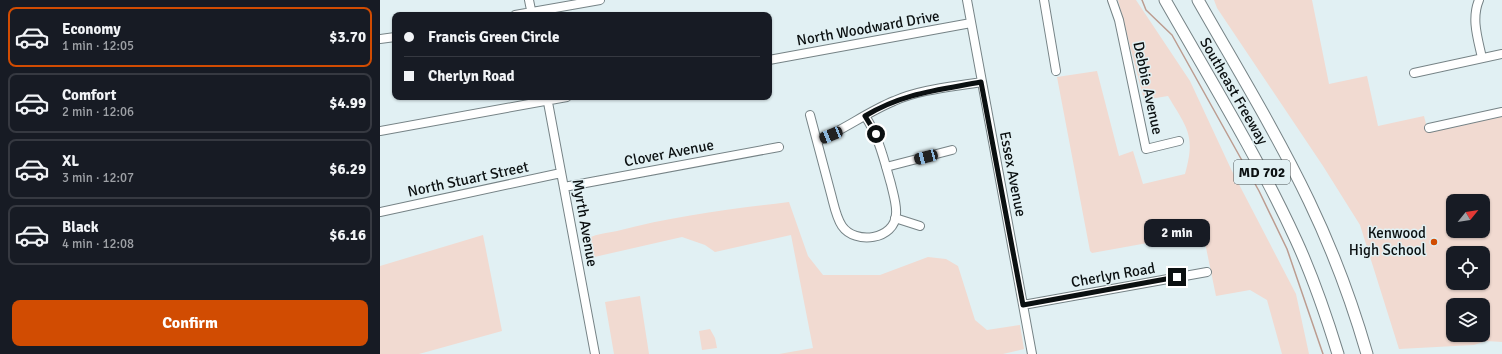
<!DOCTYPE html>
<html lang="en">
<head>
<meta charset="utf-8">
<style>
  :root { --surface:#171b24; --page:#242831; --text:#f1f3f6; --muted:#9ea1a6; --line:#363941; --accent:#d14c02 }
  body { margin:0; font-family:Signika,sans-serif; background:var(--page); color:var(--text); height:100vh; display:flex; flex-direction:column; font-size:15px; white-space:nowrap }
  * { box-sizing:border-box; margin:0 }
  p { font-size:13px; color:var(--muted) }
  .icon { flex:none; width:22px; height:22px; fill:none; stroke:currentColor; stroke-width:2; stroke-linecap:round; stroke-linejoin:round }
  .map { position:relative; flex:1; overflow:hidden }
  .sheet { display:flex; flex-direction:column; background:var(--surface); width:380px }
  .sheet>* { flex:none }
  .banner { position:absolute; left:12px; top:12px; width:380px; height:88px; border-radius:8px; box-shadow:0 1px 3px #0004; display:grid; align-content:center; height:88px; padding:0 12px; background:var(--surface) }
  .needle { width:26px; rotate:60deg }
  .controls { position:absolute; left:1066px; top:194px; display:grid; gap:8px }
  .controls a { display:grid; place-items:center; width:44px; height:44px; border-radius:8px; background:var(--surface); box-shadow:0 1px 3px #0004; font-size:20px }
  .end { position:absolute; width:18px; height:18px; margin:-9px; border:5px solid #0b1011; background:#fff; box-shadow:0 0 0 2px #fff }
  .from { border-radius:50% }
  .bubble { position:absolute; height:28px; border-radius:8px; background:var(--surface); box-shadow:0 1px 3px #0004; font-size:13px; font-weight:800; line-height:28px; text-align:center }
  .car { position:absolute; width:12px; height:24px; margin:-12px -6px; border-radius:5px; box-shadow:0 0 3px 1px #0007; background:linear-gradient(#222 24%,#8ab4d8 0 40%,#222 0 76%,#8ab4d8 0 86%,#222 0) }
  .banner b { display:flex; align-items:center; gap:14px; height:38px; font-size:15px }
  .banner b+b { border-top:1px solid var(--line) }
  .banner i { width:10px; height:10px; background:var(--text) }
  ul { padding:7px 0 0; list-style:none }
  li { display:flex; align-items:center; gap:12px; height:60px; margin:0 8px 6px; padding:0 4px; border:2px solid var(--line); border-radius:8px }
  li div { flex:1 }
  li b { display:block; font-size:15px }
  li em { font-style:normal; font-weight:800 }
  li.on { border-color:var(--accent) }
  li>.icon { width:36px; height:36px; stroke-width:1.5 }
  .action { display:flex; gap:8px; margin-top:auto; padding:8px 12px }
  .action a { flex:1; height:46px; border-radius:8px; background:var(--accent); color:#fff; font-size:16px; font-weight:800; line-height:46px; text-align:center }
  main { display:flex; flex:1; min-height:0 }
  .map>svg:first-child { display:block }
  .green { fill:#f1dad1; fill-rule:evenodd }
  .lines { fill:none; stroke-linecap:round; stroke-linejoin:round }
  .stream { stroke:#bc9c90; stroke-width:1.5 }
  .minor-casing { stroke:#768386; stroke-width:10 }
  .highway-casing { stroke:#768386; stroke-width:13 }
  .minor { stroke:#fff; stroke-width:8 }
  .highway { stroke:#fff; stroke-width:11 }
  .route { stroke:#0b1011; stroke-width:5 }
  .poi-dot { fill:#d14c02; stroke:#e1f0f3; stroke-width:1.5 }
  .labels { text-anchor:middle; stroke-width:3; stroke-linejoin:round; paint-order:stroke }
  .shield { fill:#e1f0f3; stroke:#4b5355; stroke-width:1 }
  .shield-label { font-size:14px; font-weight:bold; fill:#0b1011 }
  .street-label { font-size:15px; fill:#0b1011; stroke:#e1f0f3 }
  .poi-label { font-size:15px; fill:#0b1011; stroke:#e1f0f3; text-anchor:end }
</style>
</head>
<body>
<main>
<section class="sheet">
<ul>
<li class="on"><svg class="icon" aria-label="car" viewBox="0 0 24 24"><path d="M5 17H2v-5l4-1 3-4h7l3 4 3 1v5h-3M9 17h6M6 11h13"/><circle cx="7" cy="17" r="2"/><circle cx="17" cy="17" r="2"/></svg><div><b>Economy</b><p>1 min · 12:05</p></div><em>$3.70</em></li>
<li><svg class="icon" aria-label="car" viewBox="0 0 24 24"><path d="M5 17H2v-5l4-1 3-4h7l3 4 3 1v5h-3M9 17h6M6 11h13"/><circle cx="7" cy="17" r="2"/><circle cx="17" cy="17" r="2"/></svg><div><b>Comfort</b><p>2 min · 12:06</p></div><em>$4.99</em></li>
<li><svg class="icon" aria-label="car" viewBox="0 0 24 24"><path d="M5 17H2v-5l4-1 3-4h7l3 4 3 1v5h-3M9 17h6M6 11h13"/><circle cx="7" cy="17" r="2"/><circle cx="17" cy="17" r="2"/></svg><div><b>XL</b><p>3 min · 12:07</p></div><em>$6.29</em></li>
<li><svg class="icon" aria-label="car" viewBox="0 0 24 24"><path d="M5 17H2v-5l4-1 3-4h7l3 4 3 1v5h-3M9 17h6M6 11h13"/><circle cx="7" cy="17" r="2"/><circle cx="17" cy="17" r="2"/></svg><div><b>Black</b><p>4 min · 12:08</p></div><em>$6.16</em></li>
</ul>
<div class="action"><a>Confirm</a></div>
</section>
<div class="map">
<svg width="1122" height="354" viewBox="0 0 1122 354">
  <rect width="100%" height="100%" fill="#e1f0f3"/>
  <path class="green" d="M 738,0 L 756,0 L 810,81 L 851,169 L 916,294 L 929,354 L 902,354 L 887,300 L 870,290 L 836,296 L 823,233 L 712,253 L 710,251 L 677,77 L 717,71 L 739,156 L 753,151 L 763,184 L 805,174 C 816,135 807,128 788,96 L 764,100 Z
    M 834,0 L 932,0 L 949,84 L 987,76 L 998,126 L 1044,116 L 1048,132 L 1122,116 L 1122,342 L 1106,341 L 1094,345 L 1019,349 L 980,225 L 943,166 L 837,8 ZM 1073,201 L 1103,201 L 1103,231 L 1073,231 ZM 1073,253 L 1103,253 L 1103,283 L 1073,283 ZM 1073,305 L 1103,305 L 1103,335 L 1073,335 Z
    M 409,202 L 428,256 L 443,275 L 500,275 L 548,257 L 566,259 L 578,266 L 595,320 L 607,330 L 640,325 L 644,349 L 623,354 L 399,354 L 433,348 L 411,235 L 335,252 L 325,245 L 302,237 L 210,258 L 205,241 C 212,234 227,233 237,231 C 294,216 351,209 409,202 Z
    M 103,235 L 122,331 L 39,354 L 0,354 L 0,266 Z
    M 260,296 L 269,354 L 234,354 L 225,302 Z
    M 330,329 L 335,338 L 337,348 L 322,350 L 319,331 Z"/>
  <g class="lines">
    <path class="stream" d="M 762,0 L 766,10 L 792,35 L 879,191 L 907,249 L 943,354"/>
    <defs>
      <path id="minor" d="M 149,0 L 152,15
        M 587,0 L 652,354
        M 664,0 L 676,71
        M 732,0 L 739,20 L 747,58 L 766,149 L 799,141
        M 1099,0 C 1091,19 1098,39 1102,58
        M 135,15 L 220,0
        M 0,39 L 15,37
        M 389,60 L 591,23
        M 1034,73 L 1122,54
        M 167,97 L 215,354
        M 430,115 C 437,141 444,168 451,194 C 454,205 456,217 462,226 C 475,245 515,240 516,214 C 517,205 513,193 511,184 C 504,160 499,137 485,116
        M 1049,128 L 1122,112
        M 0,131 L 187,97
        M 437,141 C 464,130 487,112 514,101 C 541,89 572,87 601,82
        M 506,167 L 572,150
        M 184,187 L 399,147
        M 0,212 L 181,173
        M 515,218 L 540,226
        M 643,305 L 827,272"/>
      <path id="highway" d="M 785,0 C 830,79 878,157 916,240 C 933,277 946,315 958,354
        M 818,0 C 856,67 896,132 929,201 C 953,251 972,302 987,354"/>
    </defs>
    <use href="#minor" class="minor-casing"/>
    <use href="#highway" class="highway-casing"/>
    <use href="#minor" class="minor"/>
    <use href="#highway" class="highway"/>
  </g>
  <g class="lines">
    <path class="route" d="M 496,134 L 485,116 C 523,93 559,90 601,82 L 643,305 L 797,277"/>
  </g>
  <circle class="poi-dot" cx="1054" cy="242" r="4"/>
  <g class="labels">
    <rect class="shield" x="854" y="160" width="56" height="24" rx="3"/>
    <g class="shield-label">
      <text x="882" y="177">MD 702</text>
    </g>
    <g class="street-label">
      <text transform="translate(488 28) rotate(-10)" y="5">North Woodward Drive</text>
      <text transform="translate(768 88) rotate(78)" y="5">Debbie Avenue</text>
      <text transform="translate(854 91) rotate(60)" y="5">Southeast Freeway</text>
      <text transform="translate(289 153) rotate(-11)" y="5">Clover Avenue</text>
      <text transform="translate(633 174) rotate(79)" y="5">Essex Avenue</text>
      <text transform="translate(88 179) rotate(-12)" y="5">North Stuart Street</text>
      <text transform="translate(205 223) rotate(80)" y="5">Myrth Avenue</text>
      <text transform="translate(733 275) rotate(-10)" y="5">Cherlyn Road</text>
    </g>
    <g class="poi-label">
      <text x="1046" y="238">Kenwood<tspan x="1046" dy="17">High School</tspan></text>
    </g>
  </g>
</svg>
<div class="controls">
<a><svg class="needle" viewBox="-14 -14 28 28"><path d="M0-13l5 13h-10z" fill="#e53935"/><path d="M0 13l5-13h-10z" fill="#9ea1a6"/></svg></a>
<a><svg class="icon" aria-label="locate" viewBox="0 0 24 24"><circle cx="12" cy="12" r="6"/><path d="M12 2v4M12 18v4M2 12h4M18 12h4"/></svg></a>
<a><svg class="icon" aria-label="layers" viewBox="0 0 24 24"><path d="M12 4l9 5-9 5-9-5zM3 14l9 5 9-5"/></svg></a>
</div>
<i class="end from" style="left:496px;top:134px"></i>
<i class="end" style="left:797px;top:277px"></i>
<div class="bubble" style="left:764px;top:219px;width:66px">2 min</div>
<i class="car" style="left:451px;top:135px;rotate:248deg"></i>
<i class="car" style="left:546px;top:157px;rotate:255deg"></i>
<div class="banner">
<b><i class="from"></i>Francis Green Circle</b>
<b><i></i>Cherlyn Road</b>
</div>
</div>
</main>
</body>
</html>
